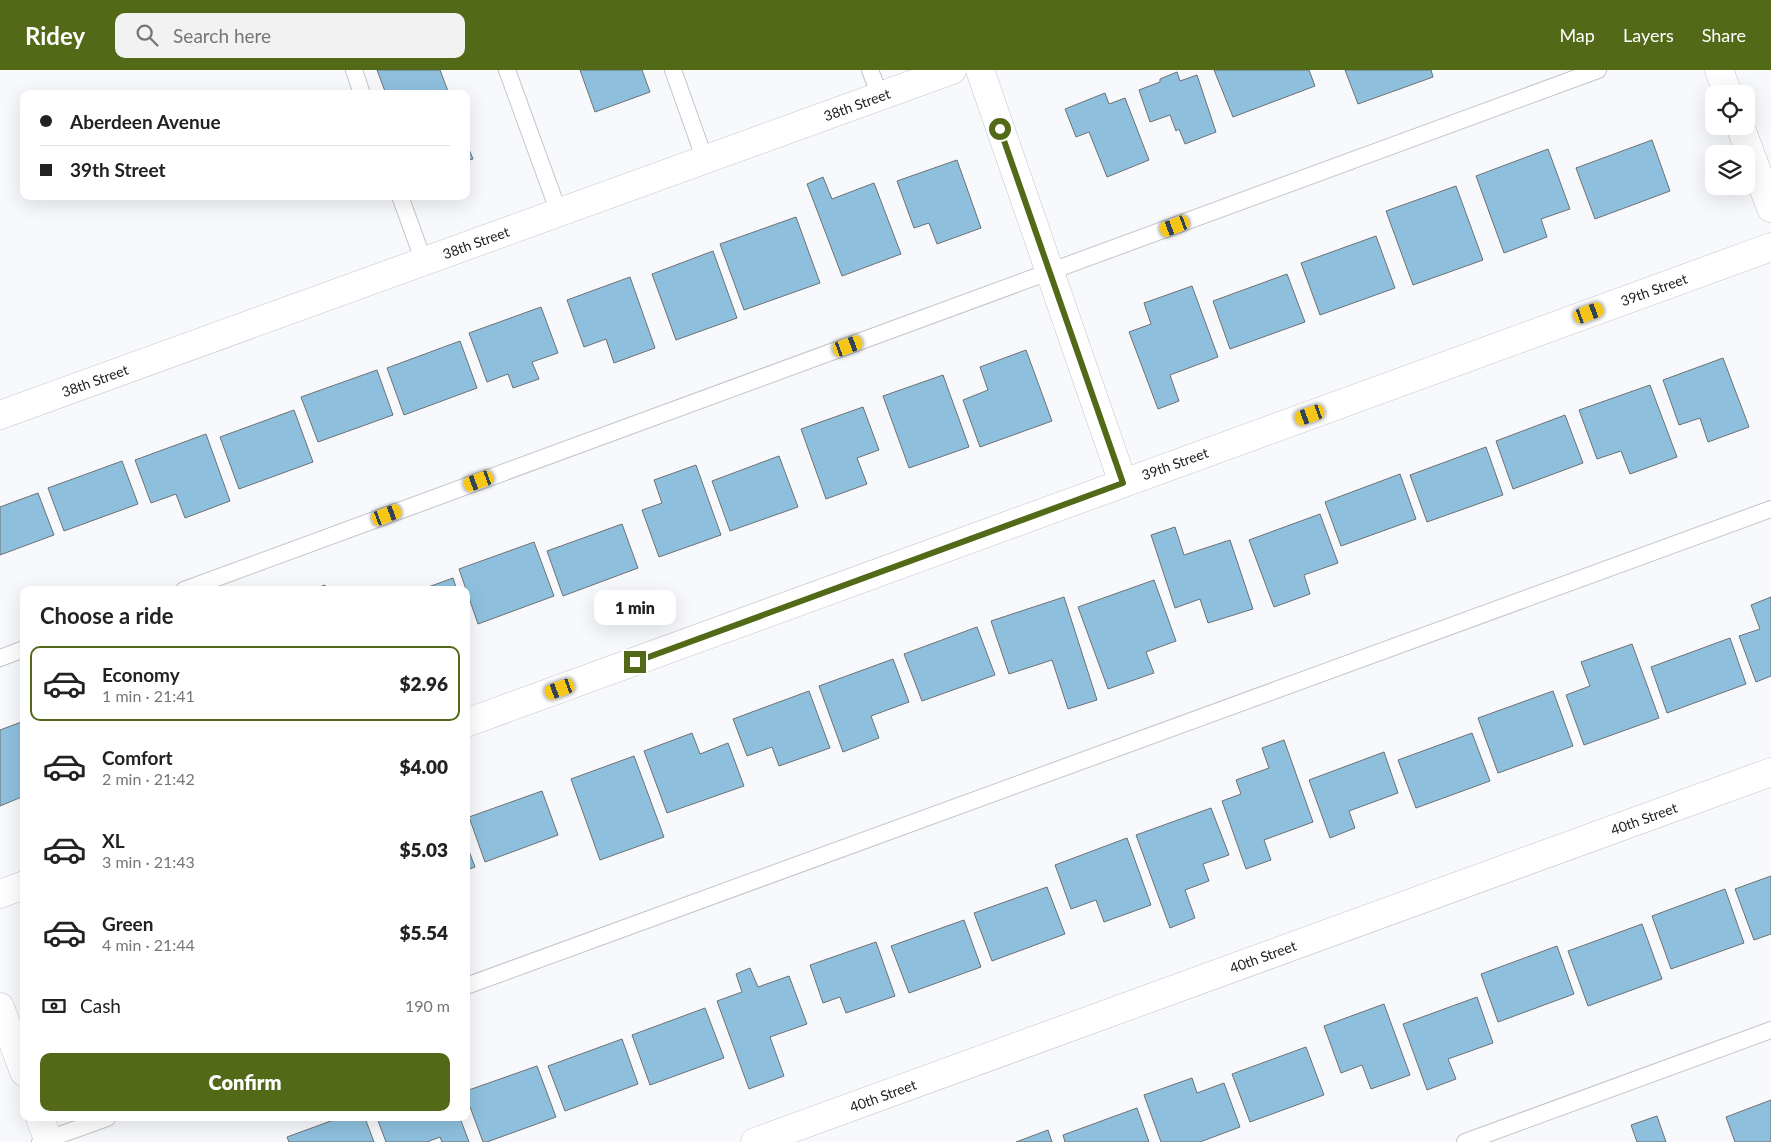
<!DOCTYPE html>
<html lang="en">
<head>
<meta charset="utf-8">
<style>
  :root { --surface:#fff; --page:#f2f2f2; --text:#222; --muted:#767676; --line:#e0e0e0; --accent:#526917 }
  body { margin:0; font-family:Lato,sans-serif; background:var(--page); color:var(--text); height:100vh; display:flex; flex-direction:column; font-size:19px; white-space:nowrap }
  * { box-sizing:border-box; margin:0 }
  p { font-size:16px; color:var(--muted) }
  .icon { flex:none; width:28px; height:28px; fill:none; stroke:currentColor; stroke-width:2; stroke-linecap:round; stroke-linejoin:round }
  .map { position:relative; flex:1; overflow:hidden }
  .sheet { position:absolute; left:20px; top:516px; width:450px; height:535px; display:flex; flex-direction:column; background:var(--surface); border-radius:10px; box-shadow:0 5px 20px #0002 }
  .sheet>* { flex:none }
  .guide { position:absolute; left:20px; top:20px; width:450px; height:110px; border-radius:10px; box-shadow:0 5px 20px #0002; display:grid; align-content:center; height:110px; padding:0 20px; background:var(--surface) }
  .controls { position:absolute; left:1705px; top:15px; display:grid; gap:10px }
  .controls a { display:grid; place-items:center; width:50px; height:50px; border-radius:10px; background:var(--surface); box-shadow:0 5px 20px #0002; font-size:25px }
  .end { position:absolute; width:22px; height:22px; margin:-11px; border:6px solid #526917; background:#fff; box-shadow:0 0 0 2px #fff }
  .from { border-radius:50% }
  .bubble { position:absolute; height:35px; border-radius:10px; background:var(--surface); box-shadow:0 5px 20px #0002; font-size:16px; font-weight:800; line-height:35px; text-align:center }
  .car { position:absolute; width:15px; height:30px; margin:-15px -8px; border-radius:6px; box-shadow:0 0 4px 1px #0007; background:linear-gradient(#f5c518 24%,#345 0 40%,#f5c518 0 76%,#345 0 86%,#f5c518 0) }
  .guide b { display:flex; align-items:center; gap:18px; height:48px; font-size:19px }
  .guide b+b { border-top:1px solid var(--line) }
  .guide i { width:12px; height:12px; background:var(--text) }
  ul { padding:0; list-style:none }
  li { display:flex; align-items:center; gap:15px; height:75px; margin:0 10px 8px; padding:0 10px; border:2px solid transparent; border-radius:10px }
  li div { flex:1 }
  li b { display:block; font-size:19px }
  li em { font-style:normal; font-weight:800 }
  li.on { border-color:var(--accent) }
  li>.icon { width:45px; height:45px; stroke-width:1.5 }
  h2 { padding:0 20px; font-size:22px; line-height:60px }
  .pay { display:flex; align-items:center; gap:12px; height:55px; padding:0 20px; font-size:19px }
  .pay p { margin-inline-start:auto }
  .button { display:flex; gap:10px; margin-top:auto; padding:10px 20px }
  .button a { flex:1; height:58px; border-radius:10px; background:var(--accent); color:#fff; font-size:20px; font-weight:800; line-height:58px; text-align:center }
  header { display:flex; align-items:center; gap:30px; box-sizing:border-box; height:70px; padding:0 25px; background:var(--accent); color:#fff }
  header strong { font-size:24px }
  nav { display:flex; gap:28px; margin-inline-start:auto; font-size:18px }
  .search { width:350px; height:45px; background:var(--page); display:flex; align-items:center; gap:12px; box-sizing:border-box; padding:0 18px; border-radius:10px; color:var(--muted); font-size:19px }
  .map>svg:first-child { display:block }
  .building { fill:#8ec0de; stroke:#6e7173 }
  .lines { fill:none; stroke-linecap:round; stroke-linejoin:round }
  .service-casing { stroke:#c3c5c8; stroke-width:18 }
  .minor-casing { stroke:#c3c5c8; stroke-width:29 }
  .secondary-casing { stroke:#c3c5c8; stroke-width:29 }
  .service { stroke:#fff; stroke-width:16 }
  .minor { stroke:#fff; stroke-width:28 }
  .secondary { stroke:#fff; stroke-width:28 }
  .route { stroke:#526917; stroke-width:6 }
  .labels { text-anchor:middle; stroke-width:4; stroke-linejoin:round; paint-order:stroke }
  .street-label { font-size:14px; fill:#212123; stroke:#fff }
</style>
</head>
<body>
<header>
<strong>Ridey</strong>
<div class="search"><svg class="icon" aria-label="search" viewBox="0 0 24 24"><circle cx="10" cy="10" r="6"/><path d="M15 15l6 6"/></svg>Search here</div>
<nav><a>Map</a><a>Layers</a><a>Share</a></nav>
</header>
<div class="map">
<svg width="1771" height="1072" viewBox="0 0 1771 1072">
  <rect width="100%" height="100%" fill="#f7f9fc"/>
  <path class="building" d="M 377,0 L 440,0 L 449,24 L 386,24 Z
    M 580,0 L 642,0 L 650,22 L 595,42 Z
    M 1214,0 L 1309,0 L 1315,16 L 1233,47 Z
    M 1345,0 L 1431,0 L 1433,7 L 1358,34 Z
    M 1177,2 L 1180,11 L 1197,5 L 1216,62 L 1185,74 L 1179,59 L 1176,61 L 1170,45 L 1150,52 L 1139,20 L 1160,12 L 1160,9 Z
    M 1105,23 L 1109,34 L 1125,28 L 1149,90 L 1107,107 L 1089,62 L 1076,67 L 1065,39 Z
    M 1652,70 L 1670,121 L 1595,149 L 1576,98 Z
    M 466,72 L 473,89 L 466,91 Z
    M 1548,79 L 1570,139 L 1541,149 L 1547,167 L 1504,183 L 1476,106 Z
    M 957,90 L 981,158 L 937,174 L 929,153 L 914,158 L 897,111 Z
    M 823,107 L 832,129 L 874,113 L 901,184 L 842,206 L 807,114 Z
    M 1456,116 L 1483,190 L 1413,215 L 1386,141 Z
    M 796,147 L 820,213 L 744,240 L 720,174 Z
    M 1376,166 L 1395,218 L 1320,245 L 1301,193 Z
    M 713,181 L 737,248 L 676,270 L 652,204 Z
    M 1287,204 L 1305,252 L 1230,279 L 1213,231 Z
    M 630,207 L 655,278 L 614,293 L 606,269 L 584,277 L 567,230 Z
    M 1192,216 L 1218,287 L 1170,305 L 1179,331 L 1158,339 L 1129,262 L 1151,254 L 1144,233 Z
    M 541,237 L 558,283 L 532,292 L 539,309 L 513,318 L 508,304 L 487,312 L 469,263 Z
    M 460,271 L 477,318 L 404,345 L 387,298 Z
    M 1026,280 L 1052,351 L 980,377 L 963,330 L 988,320 L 980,297 Z
    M 1723,288 L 1749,357 L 1708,372 L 1700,348 L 1679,355 L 1663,310 Z
    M 377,300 L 393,345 L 318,372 L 301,327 Z
    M 943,305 L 969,377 L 909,398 L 883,326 Z
    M 1650,315 L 1677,387 L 1630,404 L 1621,381 L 1597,389 L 1579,340 Z
    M 863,337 L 879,380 L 857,388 L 867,414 L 826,429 L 801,359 Z
    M 294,340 L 313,392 L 239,419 L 220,367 Z
    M 1565,345 L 1583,393 L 1513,419 L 1496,371 Z
    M 206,364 L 230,431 L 185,448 L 176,424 L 151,433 L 135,390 Z
    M 1486,377 L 1503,425 L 1427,452 L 1410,405 Z
    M 779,386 L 798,437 L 730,461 L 712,411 Z
    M 122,391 L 138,434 L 64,461 L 48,418 Z
    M 696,395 L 721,465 L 659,487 L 642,440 L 662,433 L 654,410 Z
    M 1400,404 L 1416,449 L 1341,476 L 1325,432 Z
    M 38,423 L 54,465 L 0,485 L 0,437 Z
    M 1320,444 L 1338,493 L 1304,505 L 1310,524 L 1274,537 L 1249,470 Z
    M 622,454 L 638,498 L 563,526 L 547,481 Z
    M 1175,457 L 1184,485 L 1230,470 L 1253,539 L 1208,553 L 1200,529 L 1175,538 L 1151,465 Z
    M 534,472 L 554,526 L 478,554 L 459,499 Z
    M 453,508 L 457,520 L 420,520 Z
    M 1154,510 L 1176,571 L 1146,582 L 1154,603 L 1108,619 L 1078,537 Z
    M 325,515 L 326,520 L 310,520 Z
    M 1064,527 L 1097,630 L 1068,639 L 1052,590 L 1009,604 L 991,551 Z
    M 1771,527 L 1771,606 L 1756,612 L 1739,566 L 1760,559 L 1751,535 Z
    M 977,557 L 995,605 L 922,631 L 904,584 Z
    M 1730,568 L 1746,614 L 1667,643 L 1651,597 Z
    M 1632,574 L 1659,648 L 1584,675 L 1566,625 L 1590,616 L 1581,592 Z
    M 893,589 L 909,632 L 871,646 L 879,668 L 843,682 L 819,616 Z
    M 809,621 L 830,678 L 779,696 L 772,677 L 747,686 L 733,649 Z
    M 1553,621 L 1573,676 L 1498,703 L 1478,648 Z
    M 24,651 L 24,726 L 0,736 L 0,660 Z
    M 692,663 L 700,684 L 728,673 L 744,716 L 667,743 L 644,681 Z
    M 1472,663 L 1490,711 L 1416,738 L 1398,690 Z
    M 1284,670 L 1313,752 L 1264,770 L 1271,790 L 1246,799 L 1222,731 L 1241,724 L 1236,710 L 1269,698 L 1262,678 Z
    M 1384,682 L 1398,723 L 1349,741 L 1355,758 L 1330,768 L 1309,710 Z
    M 634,686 L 664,767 L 600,790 L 571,709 Z
    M 542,721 L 558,765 L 485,792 L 469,747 Z
    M 1211,738 L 1229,785 L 1203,794 L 1209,811 L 1185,820 L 1195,848 L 1170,858 L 1136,765 Z
    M 1127,768 L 1151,835 L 1104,852 L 1096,830 L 1071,839 L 1055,795 Z
    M 466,773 L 475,797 L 466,800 Z
    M 1771,806 L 1771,864 L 1754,870 L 1735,819 Z
    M 1047,817 L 1065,864 L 992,891 L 974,843 Z
    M 1725,819 L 1744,873 L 1671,899 L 1652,846 Z
    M 964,850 L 981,897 L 909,923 L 891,876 Z
    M 1642,854 L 1662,909 L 1588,936 L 1568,881 Z
    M 876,872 L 895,926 L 846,943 L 840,927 L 823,933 L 810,895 Z
    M 1557,876 L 1574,924 L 1498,952 L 1481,904 Z
    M 750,898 L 758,917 L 789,906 L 807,954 L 770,967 L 784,1006 L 749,1019 L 717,931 L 742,922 L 736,904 Z
    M 1477,927 L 1493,973 L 1448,989 L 1456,1009 L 1427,1020 L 1403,954 Z
    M 1384,934 L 1410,1005 L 1371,1019 L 1362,995 L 1341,1003 L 1324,956 Z
    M 705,938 L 724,988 L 650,1015 L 632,965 Z
    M 622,969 L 638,1014 L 565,1041 L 548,996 Z
    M 1306,977 L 1324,1025 L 1250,1052 L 1232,1004 Z
    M 537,996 L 556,1047 L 487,1072 L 483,1072 L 466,1026 L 466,1021 Z
    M 1192,1008 L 1197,1023 L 1224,1013 L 1240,1057 L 1200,1072 L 1161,1072 L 1144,1025 Z
    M 1771,1030 L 1771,1072 L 1735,1072 L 1726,1047 Z
    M 1137,1038 L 1149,1072 L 1065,1072 L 1063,1065 Z
    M 1657,1046 L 1666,1072 L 1637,1072 L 1631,1055 Z
    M 339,1048 L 365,1048 L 374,1072 L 289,1072 L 287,1067 Z
    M 377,1048 L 460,1048 L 469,1072 L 442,1072 L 440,1067 L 427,1072 L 386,1072 Z
    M 1048,1060 L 1052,1072 L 1016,1072 Z"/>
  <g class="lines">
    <defs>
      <path id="service" d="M 354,0 L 362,24
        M 507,0 L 559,143
        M 673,0 L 705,90
        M 870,0 L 880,26
        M 400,126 L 424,192
        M 184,520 L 1598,0
        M 0,588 L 24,579
        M 466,916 L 1771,439
        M 40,1072 L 107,1048
        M 1465,1072 L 1771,960"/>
      <path id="minor" d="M 980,0 L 1123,413
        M 0,345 L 952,0
        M 466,653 L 1771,177
        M 0,824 L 24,815
        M 0,937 L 24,1002
        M 40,1048 L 49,1072
        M 755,1072 L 1771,702"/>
      <path id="secondary" d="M 1719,0 L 1728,24
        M 1740,56 L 1771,138"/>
    </defs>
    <use href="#service" class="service-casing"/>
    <use href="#minor" class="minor-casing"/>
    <use href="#secondary" class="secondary-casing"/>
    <use href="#service" class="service"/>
    <use href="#minor" class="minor"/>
    <use href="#secondary" class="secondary"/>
  </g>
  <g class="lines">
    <path class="route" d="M 635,592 L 1123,413 L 1000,59"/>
  </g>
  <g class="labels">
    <g class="street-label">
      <text transform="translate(857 35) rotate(-20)" y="5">38th Street</text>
      <text transform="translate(476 173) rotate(-20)" y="5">38th Street</text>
      <text transform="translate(1654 220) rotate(-20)" y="5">39th Street</text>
      <text transform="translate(95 311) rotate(-20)" y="5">38th Street</text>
      <text transform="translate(1175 394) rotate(-20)" y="5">39th Street</text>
      <text transform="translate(1644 749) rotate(-20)" y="5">40th Street</text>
      <text transform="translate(1263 887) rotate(-20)" y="5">40th Street</text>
      <text transform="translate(883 1026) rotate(-20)" y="5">40th Street</text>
    </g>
  </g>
</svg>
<div class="controls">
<a><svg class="icon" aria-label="locate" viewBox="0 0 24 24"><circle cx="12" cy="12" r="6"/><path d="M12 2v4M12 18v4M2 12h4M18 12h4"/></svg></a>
<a><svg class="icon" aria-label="layers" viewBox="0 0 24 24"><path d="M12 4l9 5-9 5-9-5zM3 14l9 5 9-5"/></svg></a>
</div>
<i class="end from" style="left:1000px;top:59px"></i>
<i class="end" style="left:635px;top:592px"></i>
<div class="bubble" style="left:594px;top:520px;width:82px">1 min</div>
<i class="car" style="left:1175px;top:156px;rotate:249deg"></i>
<i class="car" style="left:1589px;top:243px;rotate:70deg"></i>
<i class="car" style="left:848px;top:276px;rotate:70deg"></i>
<i class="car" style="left:1310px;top:345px;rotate:250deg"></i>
<i class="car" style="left:479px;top:411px;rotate:250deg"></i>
<i class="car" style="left:387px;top:445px;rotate:69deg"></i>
<i class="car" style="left:560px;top:619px;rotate:250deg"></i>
<div class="guide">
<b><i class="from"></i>Aberdeen Avenue</b>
<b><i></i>39th Street</b>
</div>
<section class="sheet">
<h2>Choose a ride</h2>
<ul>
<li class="on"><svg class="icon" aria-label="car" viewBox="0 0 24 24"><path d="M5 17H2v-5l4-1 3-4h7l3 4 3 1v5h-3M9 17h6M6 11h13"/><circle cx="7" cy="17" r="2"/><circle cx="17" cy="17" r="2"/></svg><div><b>Economy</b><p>1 min · 21:41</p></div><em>$2.96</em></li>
<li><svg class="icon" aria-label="car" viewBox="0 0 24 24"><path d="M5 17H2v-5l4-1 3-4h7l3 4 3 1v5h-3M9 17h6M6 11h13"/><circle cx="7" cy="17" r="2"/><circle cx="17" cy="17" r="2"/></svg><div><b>Comfort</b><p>2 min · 21:42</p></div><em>$4.00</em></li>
<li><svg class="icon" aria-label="car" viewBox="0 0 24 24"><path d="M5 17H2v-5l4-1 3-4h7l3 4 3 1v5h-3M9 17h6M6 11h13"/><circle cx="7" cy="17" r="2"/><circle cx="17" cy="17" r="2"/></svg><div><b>XL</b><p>3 min · 21:43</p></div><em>$5.03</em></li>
<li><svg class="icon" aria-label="car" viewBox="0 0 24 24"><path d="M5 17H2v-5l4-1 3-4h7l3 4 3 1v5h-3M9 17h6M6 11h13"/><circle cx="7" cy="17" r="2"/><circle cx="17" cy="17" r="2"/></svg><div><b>Green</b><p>4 min · 21:44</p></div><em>$5.54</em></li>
</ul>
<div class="pay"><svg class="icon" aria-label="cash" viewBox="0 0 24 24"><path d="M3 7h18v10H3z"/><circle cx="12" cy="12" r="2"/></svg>Cash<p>190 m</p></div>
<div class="button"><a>Confirm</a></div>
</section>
</div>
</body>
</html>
